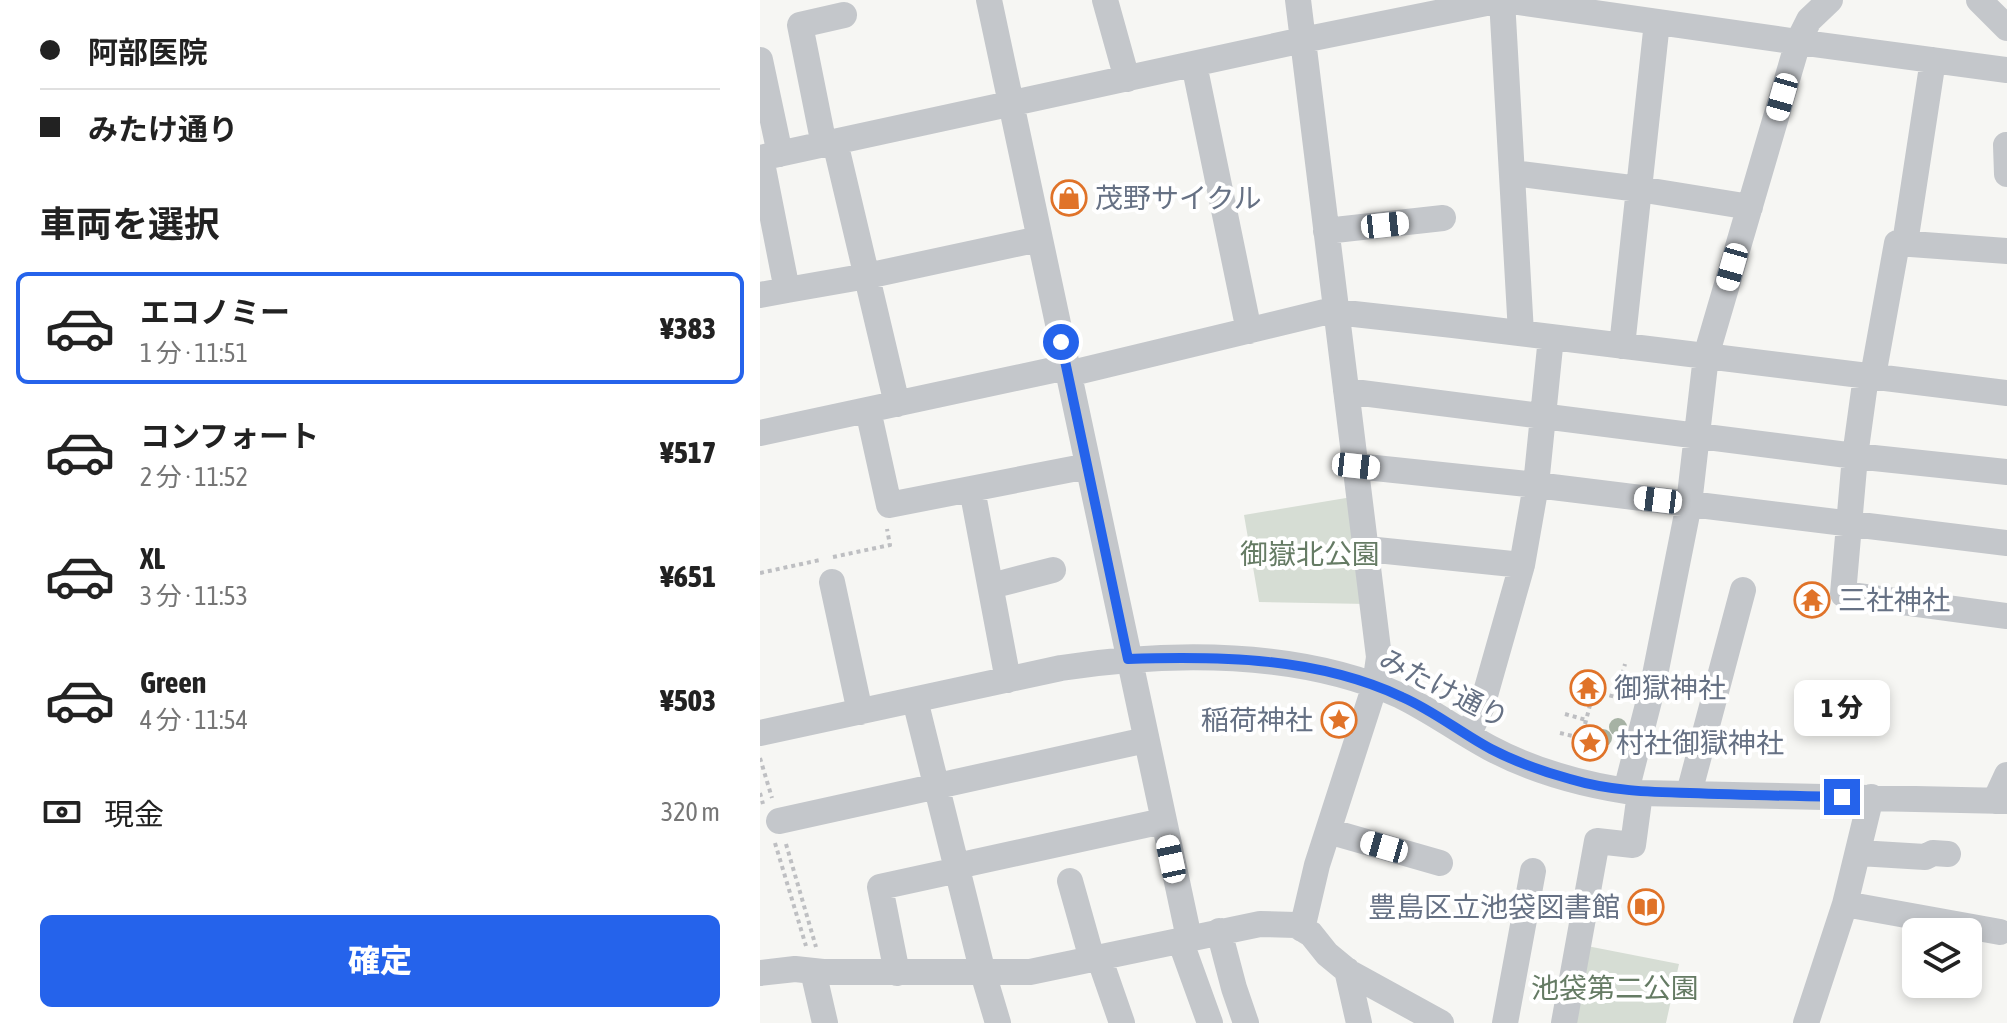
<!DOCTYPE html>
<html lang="ja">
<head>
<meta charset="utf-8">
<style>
  :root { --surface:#fff; --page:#f2f2f2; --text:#222; --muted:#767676; --line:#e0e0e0; --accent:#2563eb }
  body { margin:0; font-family:"Asap Condensed","Noto Sans JP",sans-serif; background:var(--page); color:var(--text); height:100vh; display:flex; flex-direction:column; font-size:30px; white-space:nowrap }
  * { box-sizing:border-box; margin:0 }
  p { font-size:26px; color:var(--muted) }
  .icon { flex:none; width:44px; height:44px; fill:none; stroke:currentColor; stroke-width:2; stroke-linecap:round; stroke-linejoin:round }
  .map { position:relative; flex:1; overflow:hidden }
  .panel { display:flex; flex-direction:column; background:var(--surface); width:760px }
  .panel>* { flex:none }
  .banner { display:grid; align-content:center; height:176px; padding:0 40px; background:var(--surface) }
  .tools { position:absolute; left:1142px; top:918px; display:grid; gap:16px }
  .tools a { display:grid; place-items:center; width:80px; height:80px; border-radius:12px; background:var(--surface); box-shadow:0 4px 12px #0003; font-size:40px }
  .end { position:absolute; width:36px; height:36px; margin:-18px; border:10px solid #2563eb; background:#fff; box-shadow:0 0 0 4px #fff }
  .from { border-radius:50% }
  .bubble { position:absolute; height:56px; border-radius:12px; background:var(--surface); box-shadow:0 4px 12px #0003; font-size:26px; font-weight:800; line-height:56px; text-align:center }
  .car { position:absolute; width:24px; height:48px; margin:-24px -12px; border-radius:10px; box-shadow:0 0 6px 2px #0007; background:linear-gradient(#fff 24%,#345 0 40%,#fff 0 76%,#345 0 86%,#fff 0) }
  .banner b { display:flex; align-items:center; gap:28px; height:76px; font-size:30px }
  .banner b+b { border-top:2px solid var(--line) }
  .banner i { width:20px; height:20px; background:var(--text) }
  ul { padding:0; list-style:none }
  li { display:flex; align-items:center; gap:24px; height:112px; margin:0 16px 12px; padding:0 24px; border:4px solid transparent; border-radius:12px }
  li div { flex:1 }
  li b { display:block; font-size:30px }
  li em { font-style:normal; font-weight:800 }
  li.current { border-color:var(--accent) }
  li>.icon { width:72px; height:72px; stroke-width:1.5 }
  h2 { padding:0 40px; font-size:36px; line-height:96px }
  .pay { display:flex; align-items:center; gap:20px; height:88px; padding:0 40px; font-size:30px }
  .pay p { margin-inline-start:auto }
  .button { display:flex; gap:16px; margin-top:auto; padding:16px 40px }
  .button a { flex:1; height:92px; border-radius:12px; background:var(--accent); color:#fff; font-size:32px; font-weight:800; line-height:92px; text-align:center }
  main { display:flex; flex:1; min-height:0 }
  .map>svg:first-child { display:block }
  .green { fill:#d6ddd4 }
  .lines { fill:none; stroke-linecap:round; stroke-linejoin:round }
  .path { stroke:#bebfc2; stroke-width:4; stroke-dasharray:4 4; stroke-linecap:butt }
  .minor { stroke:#c4c7cb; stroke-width:26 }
  .tree { fill:#a6b2a4 }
  .route { stroke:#2563eb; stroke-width:10 }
  .labels { text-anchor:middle; stroke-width:8; stroke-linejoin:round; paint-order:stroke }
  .poi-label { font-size:28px; fill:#667184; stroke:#fff; text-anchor:start }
  .park-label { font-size:28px; fill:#657b64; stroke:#fff }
  .street-label { font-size:28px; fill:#667184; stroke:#fff }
</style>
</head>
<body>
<main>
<section class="panel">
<div class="banner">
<b><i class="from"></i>阿部医院</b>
<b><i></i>みたけ通り</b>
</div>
<h2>車両を選択</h2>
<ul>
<li class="current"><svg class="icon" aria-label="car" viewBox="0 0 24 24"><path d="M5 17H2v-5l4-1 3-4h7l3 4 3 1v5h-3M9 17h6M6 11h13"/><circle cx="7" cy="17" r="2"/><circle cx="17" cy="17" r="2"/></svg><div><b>エコノミー</b><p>1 分 · 11:51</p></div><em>¥383</em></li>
<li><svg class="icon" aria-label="car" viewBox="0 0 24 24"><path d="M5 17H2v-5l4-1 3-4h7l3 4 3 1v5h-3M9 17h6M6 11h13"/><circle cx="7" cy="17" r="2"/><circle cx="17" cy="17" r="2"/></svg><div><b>コンフォート</b><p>2 分 · 11:52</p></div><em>¥517</em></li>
<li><svg class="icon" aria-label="car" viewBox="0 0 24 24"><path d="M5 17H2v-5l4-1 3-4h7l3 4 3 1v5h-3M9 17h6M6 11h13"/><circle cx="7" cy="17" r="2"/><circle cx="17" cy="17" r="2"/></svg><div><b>XL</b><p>3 分 · 11:53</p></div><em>¥651</em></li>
<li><svg class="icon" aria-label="car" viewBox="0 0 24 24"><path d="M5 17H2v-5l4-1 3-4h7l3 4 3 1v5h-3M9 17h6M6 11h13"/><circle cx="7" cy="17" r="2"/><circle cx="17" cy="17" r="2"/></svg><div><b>Green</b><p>4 分 · 11:54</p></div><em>¥503</em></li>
</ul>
<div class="pay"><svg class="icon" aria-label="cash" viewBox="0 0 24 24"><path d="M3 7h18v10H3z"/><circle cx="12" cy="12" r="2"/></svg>現金<p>320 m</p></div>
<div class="button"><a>確定</a></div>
</section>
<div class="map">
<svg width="1247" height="1023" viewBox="0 0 1247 1023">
  <rect width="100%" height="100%" fill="#f6f6f3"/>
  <path class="green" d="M 592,497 L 608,604 L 499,602 L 484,515 Z
    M 827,946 L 919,964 L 906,1023 L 811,1023 Z"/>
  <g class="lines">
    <path class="path" d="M 73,557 L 130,545 L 127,529
      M 0,573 L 60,560
      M 834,691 L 866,700
      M 856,697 L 865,664
      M 805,714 L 826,720
      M 800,733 L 821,738
      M 817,755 L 836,682
      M 0,758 L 12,798
      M 0,793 L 3,804
      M 15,843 L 46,946
      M 26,844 L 56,947"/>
    <path class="minor" d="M 229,0 L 429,938
      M 345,0 L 367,79
      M 538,0 L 619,657 L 615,685 L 557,865 L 542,929
      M 742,0 L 761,333
      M 744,0 L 1038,42 L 1247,70
      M 1219,0 L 1247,28
      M 0,60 L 20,154
      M 434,64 L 489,331
      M 75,142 L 137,404
      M 64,145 L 40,25 L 84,15
      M 1246,145 L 1247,174
      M 0,158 L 543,40 L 741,0
      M 753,173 L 879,189 L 990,207
      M 566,231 L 683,218
      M 1145,243 L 1173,60
      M 27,290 L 107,276 L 279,239
      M 0,295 L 27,290 L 1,158
      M 862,346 L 897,22
      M 308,374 L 565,312 L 576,312 L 693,325 L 1247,393
      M 1106,376 L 1095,456 L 1083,594 L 1247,616
      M 1113,376 L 1137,243 L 1247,251
      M 586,391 L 1095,456 L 1247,472
      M 108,410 L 129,505 L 328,466
      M 0,433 L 307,367
      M 596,466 L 776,485 L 1247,543
      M 212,489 L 248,680
      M 607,549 L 762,565
      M 72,582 L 100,712
      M 231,586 L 293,570
      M 155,700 L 223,973 L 238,1023
      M 0,733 L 301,668 C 410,651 539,650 641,696 C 672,711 700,732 730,748 C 777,773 828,786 880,793 L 1247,801
      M 708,735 L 722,706 L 762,565 L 776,485 L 791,337
      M 866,791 L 893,685 L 929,504 L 946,356 L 1038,42 L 1049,20 L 1070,0
      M 929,793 L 983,590
      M 1235,801 L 1247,775
      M 19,821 L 386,740
      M 568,831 L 680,863
      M 1099,853 L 1165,857 L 1173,853 L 1188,854
      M 197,866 L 403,821
      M 310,881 L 332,959
      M 1085,904 L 1240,932
      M 459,931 L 474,988 L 486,1023
      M 420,940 L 450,1023
      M 339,957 L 362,1023
      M 587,970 L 599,1023
      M 53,971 L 65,1023
      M 0,973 L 35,969 L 63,972 L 270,972 L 500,924 L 536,925 L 551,934 L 567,954 L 590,973 L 681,1023
      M 137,973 L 120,887 L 198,870
      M 745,1023 L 773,871
      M 804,1023 L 837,841 L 873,845 L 880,793
      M 1046,1023 L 1085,904 L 1111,797"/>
  </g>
  <g class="tree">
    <circle cx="858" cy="727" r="9"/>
    <circle cx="843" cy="738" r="9"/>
  </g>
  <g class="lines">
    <path class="route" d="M 301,342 L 368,659 C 461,656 557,657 642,697 C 674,711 701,733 731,749 C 756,762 784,772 810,779 C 850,791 889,792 930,793 C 981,795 1032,796 1082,797"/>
  </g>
  <defs>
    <symbol id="shop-ring" viewBox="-11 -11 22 22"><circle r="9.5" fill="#fff" stroke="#e07329" stroke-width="1.5"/><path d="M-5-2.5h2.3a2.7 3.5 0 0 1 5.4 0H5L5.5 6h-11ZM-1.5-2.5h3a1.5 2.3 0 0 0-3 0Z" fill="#e07329"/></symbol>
    <symbol id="temple-ring" viewBox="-11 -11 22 22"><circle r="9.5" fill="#fff" stroke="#e07329" stroke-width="1.5"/><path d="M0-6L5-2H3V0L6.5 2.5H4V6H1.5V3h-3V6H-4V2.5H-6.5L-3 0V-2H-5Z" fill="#e07329"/></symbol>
    <symbol id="sight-ring" viewBox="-11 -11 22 22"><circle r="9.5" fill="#fff" stroke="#e07329" stroke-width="1.5"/><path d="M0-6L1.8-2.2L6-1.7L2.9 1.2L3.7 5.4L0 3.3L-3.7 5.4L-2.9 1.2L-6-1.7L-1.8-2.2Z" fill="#e07329"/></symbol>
    <symbol id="library-ring" viewBox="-11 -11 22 22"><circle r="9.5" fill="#fff" stroke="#e07329" stroke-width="1.5"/><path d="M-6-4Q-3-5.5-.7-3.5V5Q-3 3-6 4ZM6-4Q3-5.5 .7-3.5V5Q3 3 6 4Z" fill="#e07329"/></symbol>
  </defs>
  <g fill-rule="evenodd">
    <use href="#shop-ring" x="289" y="178" width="40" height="40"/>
    <use href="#temple-ring" x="1032" y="580" width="40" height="40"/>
    <use href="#temple-ring" x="808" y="668" width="40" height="40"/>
    <use href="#sight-ring" x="559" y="700" width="40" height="40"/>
    <use href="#sight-ring" x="810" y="723" width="40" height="40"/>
    <use href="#library-ring" x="866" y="887" width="40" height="40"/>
  </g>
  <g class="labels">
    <g class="poi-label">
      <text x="335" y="208">茂野サイクル</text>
      <text x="1078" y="610">三社神社</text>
      <text x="854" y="698">御獄神社</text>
      <text x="553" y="730" text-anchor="end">稲荷神社</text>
      <text x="856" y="753">村社御獄神社</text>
      <text x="860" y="917" text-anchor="end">豊島区立池袋図書館</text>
    </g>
    <g class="park-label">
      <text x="550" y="564">御嶽北公園</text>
      <text x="855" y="998">池袋第二公園</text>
    </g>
    <g class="street-label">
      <text transform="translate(684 688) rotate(27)" y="10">みたけ通り</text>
    </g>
  </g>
</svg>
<div class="tools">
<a><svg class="icon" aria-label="layers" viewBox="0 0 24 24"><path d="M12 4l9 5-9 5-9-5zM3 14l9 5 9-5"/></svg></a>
</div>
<i class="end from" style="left:301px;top:342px"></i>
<i class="end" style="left:1082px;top:797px"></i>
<div class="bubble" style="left:1034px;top:680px;width:96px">1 分</div>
<i class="car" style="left:1022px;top:97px;rotate:196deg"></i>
<i class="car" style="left:625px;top:225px;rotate:84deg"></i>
<i class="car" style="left:972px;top:267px;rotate:196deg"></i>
<i class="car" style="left:596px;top:466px;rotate:96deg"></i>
<i class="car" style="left:898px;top:500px;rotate:277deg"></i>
<i class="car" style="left:624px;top:847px;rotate:286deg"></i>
<i class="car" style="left:411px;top:859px;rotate:348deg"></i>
</div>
</main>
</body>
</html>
